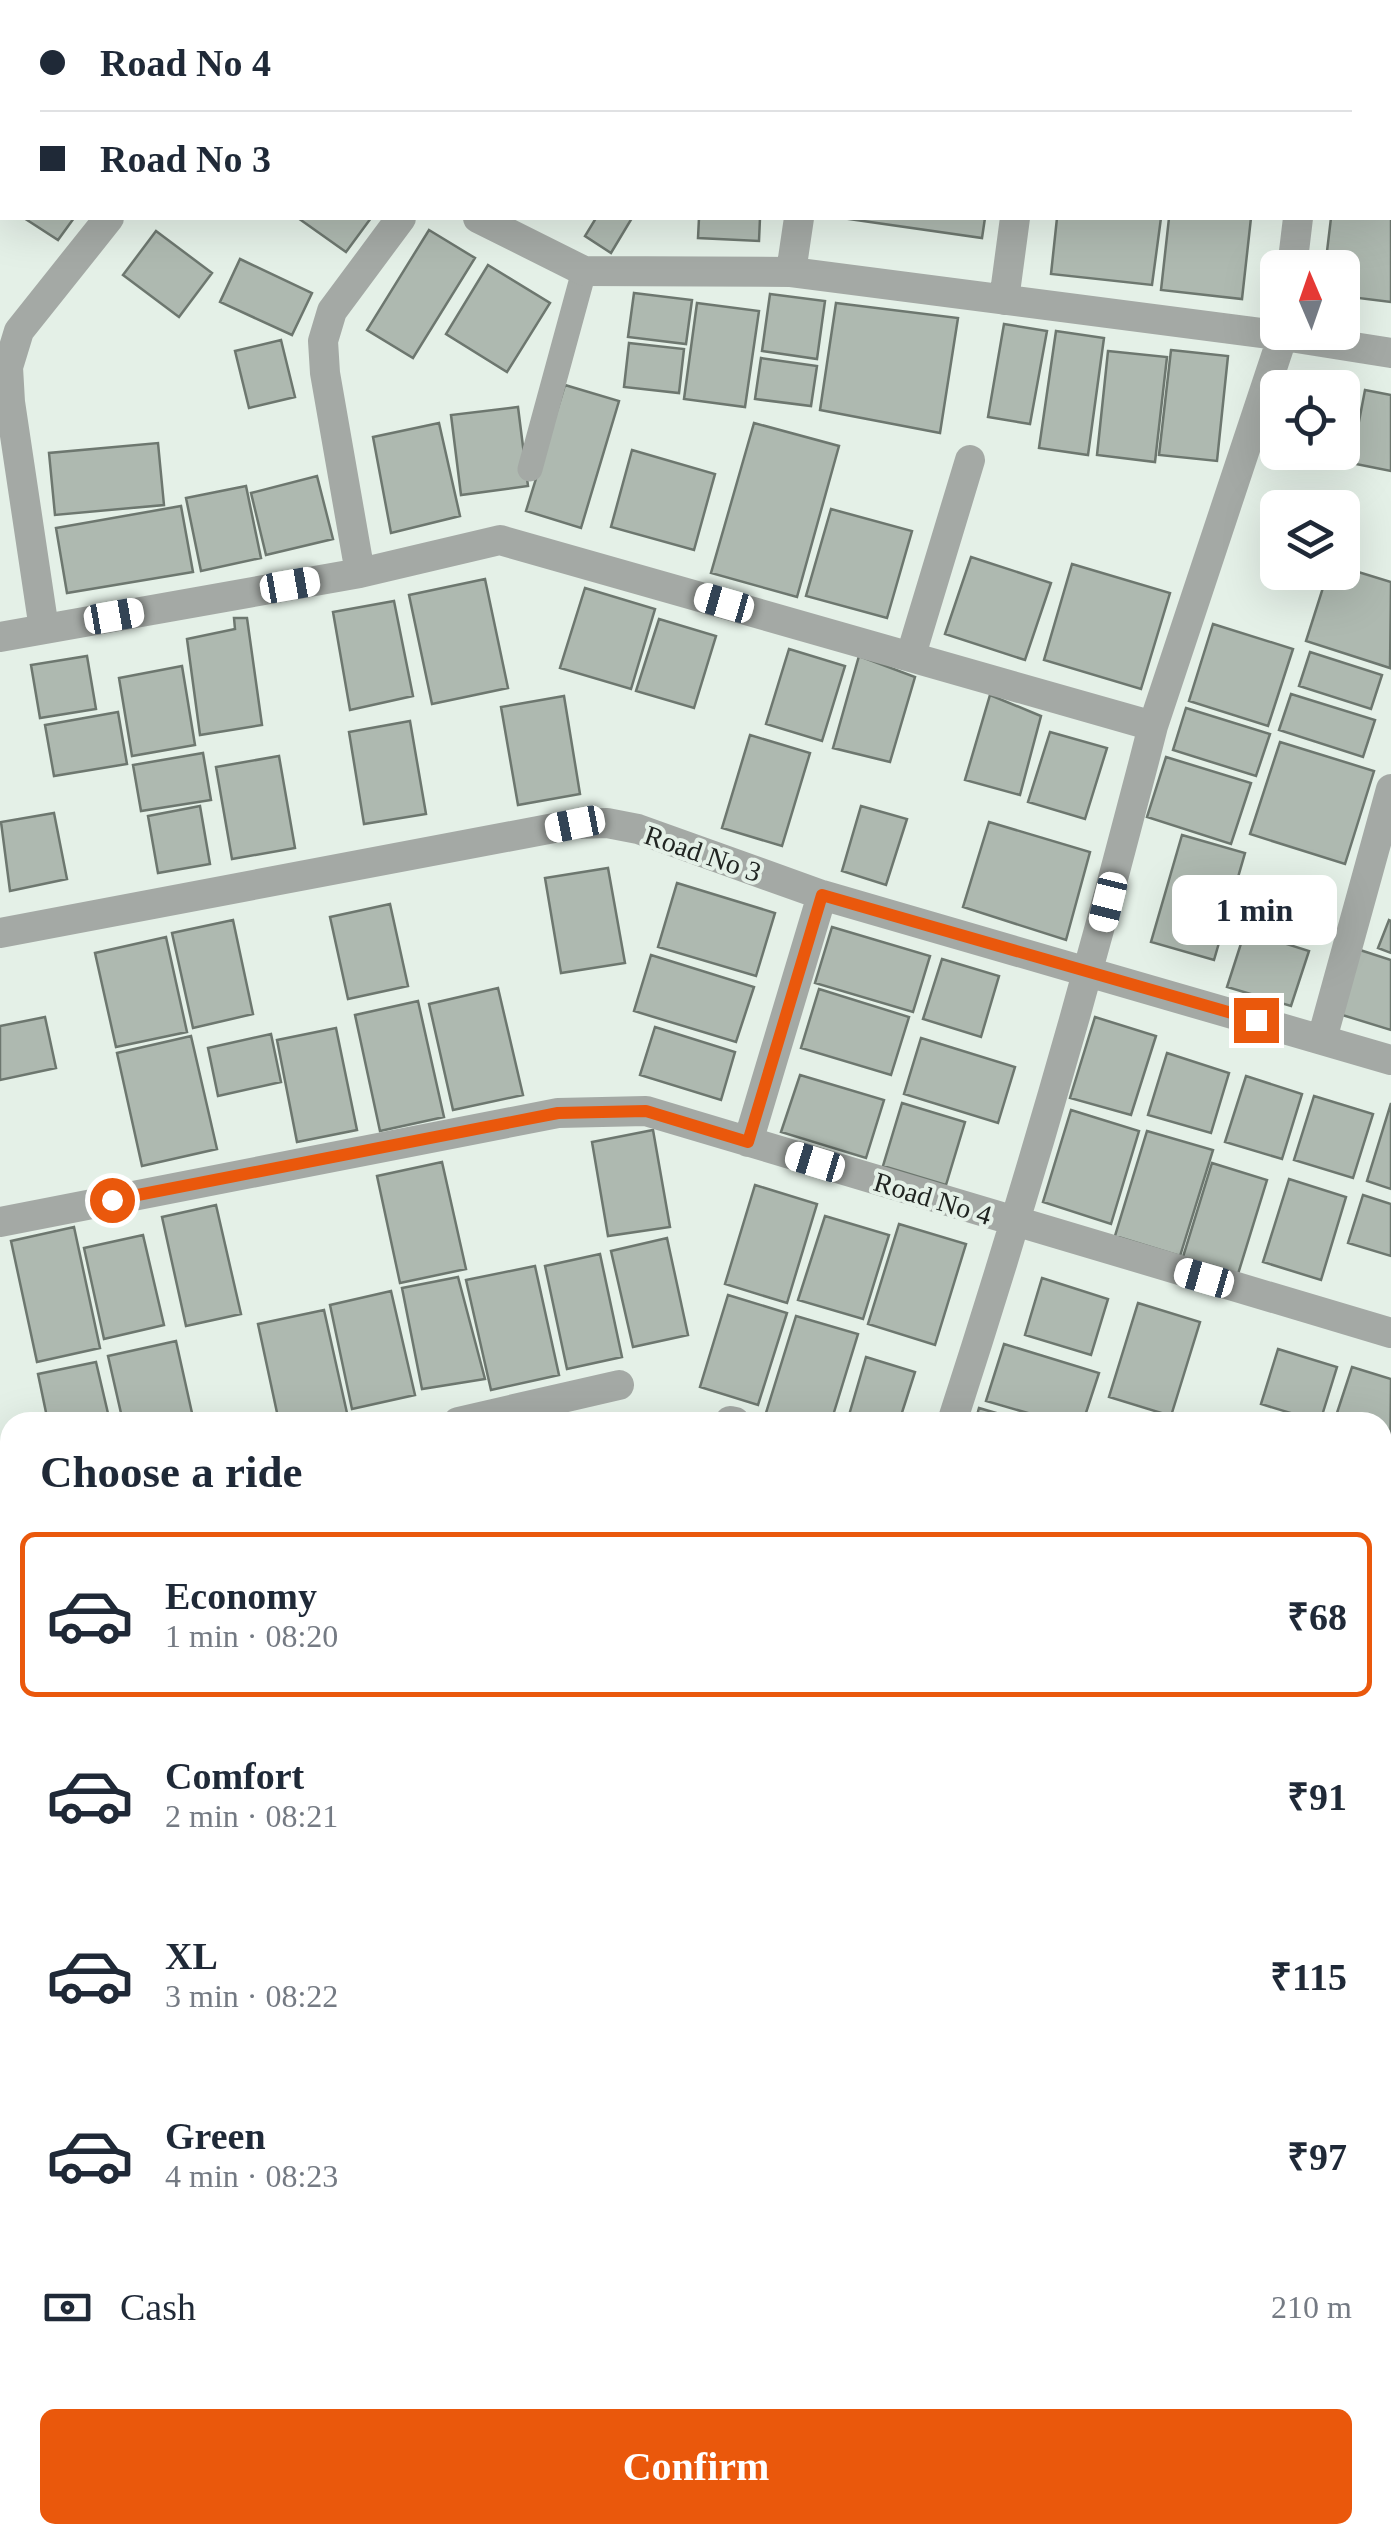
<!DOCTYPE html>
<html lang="en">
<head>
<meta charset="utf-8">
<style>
  :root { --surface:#fff; --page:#f6f6f7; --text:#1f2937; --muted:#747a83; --line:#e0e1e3; --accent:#ea580c }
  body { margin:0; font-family:"Times New Roman",serif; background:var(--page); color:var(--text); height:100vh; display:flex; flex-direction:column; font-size:38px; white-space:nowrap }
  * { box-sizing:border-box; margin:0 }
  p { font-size:32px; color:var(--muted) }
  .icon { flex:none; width:55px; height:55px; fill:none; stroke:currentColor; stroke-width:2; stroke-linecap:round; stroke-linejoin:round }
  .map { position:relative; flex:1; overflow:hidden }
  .panel { position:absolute; left:0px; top:1412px; width:1392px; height:1132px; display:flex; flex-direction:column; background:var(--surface); border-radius:30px 30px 0 0; box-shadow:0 10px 40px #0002 }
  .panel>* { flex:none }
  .guide { position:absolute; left:0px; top:0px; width:1392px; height:220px; box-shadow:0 10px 40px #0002; display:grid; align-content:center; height:220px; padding:0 40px; background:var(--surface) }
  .needle { width:65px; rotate:358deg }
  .fabs { position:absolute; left:1260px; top:250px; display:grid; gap:20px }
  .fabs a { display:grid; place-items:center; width:100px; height:100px; border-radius:15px; background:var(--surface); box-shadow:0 10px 40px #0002; font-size:50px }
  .end { position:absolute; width:45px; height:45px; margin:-22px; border:12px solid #ea580c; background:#fff; box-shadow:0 0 0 5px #fff }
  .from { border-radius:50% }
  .bubble { position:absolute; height:70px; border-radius:15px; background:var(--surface); box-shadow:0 10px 40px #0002; font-size:32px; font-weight:700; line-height:70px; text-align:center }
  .car { position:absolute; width:30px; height:60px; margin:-30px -15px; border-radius:12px; box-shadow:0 0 8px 2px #0007; background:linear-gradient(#fff 24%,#345 0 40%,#fff 0 76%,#345 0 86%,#fff 0) }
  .guide b { display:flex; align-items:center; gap:35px; height:95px; font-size:38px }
  .guide b+b { border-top:2px solid var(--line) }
  .guide i { width:25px; height:25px; background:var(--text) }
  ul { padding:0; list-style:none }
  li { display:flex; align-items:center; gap:30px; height:165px; margin:0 20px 15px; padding:0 20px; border:5px solid transparent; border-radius:15px }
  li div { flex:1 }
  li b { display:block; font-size:38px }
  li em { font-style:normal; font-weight:700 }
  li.current { border-color:var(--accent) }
  li>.icon { width:90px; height:90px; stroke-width:1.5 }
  h2 { padding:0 40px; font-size:45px; line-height:120px }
  .pay { display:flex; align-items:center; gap:25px; height:110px; padding:0 40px; font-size:38px }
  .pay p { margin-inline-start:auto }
  .primary-button { display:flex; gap:20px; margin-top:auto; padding:20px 40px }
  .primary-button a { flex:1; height:115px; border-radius:15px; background:var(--accent); color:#fff; font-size:40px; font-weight:700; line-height:115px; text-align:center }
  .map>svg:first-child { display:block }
  .green { fill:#a8c8b0 }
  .building { fill:#aeb9b0; stroke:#6d776f; stroke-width:2.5 }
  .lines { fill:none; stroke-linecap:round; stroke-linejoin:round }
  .lane { stroke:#a4a9a5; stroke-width:25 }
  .street { stroke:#a4a9a5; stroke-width:30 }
  .route { stroke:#ea580c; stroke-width:12 }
  .labels { text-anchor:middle; stroke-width:8; stroke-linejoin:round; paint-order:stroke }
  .street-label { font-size:28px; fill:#212522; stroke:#e4f0e7 }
</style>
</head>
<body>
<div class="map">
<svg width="1391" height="2543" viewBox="0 0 1391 2543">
  <rect width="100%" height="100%" fill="#e4f0e7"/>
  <path class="green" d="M 1391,1963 L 1391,2062 L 1383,2075 L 1383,1976 Z"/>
  <path class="building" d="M 328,0 L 395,0 L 398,2 L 327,2 Z
    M 939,0 L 1023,0 L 939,2 Z
    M 0,87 L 2,89 L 0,186 Z
    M 1391,201 L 1391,302 L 1342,296 L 1342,268 L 1325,268 L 1331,218 L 1390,218 Z
    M 24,218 L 74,218 L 58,240 Z
    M 298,218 L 371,218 L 346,252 Z
    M 596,218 L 632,218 L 611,253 L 585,236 Z
    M 699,218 L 760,218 L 759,241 L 698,238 Z
    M 842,218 L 985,218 L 982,238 Z
    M 1057,218 L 1161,218 L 1152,285 L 1051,274 Z
    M 1169,218 L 1251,218 L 1242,299 L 1161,290 Z
    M 429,230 L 475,258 L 413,358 L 367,330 Z
    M 156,231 L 212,273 L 179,317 L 123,275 Z
    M 240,259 L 312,293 L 292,335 L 220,302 Z
    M 488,265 L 550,303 L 507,372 L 446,334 Z
    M 634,293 L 692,300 L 686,344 L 628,337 Z
    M 770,294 L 825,301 L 817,359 L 762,351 Z
    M 697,303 L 759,311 L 745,407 L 684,399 Z
    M 836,303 L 958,318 L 940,433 L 820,410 Z
    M 1004,324 L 1047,331 L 1030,424 L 988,417 Z
    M 1056,331 L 1104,338 L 1088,455 L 1039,448 Z
    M 281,340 L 295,397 L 249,408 L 235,351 Z
    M 629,343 L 684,349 L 679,393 L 624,387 Z
    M 1171,350 L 1228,356 L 1217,461 L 1159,455 Z
    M 1108,351 L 1167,357 L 1155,462 L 1097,455 Z
    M 761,358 L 817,366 L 811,406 L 755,399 Z
    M 565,385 L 619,401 L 581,528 L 526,511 Z
    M 1365,390 L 1391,395 L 1391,471 L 1351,463 Z
    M 518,407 L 528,486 L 461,495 L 451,415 Z
    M 439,423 L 460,516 L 391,533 L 373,437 Z
    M 754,423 L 839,446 L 797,597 L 711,573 Z
    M 158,443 L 164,505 L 55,515 L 49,453 Z
    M 632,450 L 715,474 L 694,550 L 611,527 Z
    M 317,476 L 333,539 L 266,555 L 251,493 Z
    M 246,486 L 261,558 L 201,571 L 186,498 Z
    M 181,506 L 193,572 L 67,593 L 56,528 Z
    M 831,509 L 912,531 L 887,618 L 806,596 Z
    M 971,557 L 1051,583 L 1025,660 L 945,634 Z
    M 1072,564 L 1170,593 L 1141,689 L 1044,660 Z
    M 1342,567 L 1391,582 L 1390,668 L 1306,641 L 1328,572 L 1342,572 Z
    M 485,579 L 508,688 L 432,704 L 409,595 Z
    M 585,588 L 655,609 L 631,689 L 560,668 Z
    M 394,601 L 413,696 L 350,710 L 333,612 Z
    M 234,618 L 247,618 L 262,725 L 200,735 L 187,639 L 235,629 Z
    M 659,619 L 716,636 L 694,708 L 636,691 Z
    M 1213,624 L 1293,649 L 1268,726 L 1189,701 Z
    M 789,649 L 845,666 L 822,741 L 766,724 Z
    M 1310,652 L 1382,675 L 1371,709 L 1299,686 Z
    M 87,656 L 96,709 L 40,718 L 31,665 Z
    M 859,656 L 915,677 L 890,762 L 833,748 Z
    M 182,666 L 195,745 L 132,756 L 119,678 Z
    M 1291,694 L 1375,720 L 1363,757 L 1279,730 Z
    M 990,695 L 1041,716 L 1020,795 L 965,780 Z
    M 564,696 L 580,794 L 518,805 L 501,707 Z
    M 1186,708 L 1270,734 L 1256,776 L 1173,750 Z
    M 118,712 L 127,764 L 54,776 L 45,725 Z
    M 410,721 L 426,814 L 364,824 L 349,732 Z
    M 1050,732 L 1107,748 L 1085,819 L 1028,802 Z
    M 750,735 L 810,753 L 782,846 L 722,828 Z
    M 1280,742 L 1374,771 L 1345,864 L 1250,834 Z
    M 203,753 L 211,800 L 141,811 L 133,765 Z
    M 279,756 L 295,848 L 232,859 L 216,767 Z
    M 1166,757 L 1251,783 L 1231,844 L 1147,817 Z
    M 200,806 L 210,864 L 158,873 L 148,816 Z
    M 861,806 L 907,819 L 886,885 L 842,871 Z
    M 54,813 L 67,879 L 10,891 L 1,822 Z
    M 989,822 L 1090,852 L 1066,940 L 963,907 Z
    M 1182,835 L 1245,853 L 1214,960 L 1151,942 Z
    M 608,868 L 625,963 L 561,973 L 545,878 Z
    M 677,883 L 775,913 L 756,976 L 658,947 Z
    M 390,904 L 408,986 L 348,999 L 330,917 Z
    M 233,920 L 253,1014 L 193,1028 L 172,933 Z
    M 1389,920 L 1391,921 L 1391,953 L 1378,948 Z
    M 832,927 L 930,956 L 913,1012 L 815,983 Z
    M 1245,931 L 1309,951 L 1291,1006 L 1227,987 Z
    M 166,937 L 187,1032 L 116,1047 L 95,953 Z
    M 1360,950 L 1391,960 L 1391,1030 L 1339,1014 Z
    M 651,955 L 754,987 L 736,1042 L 634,1011 Z
    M 942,959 L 999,976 L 981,1037 L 923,1019 Z
    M 498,988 L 523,1095 L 453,1110 L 429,1004 Z
    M 819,989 L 909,1017 L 891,1075 L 801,1048 Z
    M 418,1001 L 444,1117 L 380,1131 L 355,1015 Z
    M 45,1017 L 56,1068 L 0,1080 L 0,1026 Z
    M 1095,1017 L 1156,1036 L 1131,1115 L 1070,1098 Z
    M 655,1027 L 735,1052 L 721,1100 L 640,1075 Z
    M 336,1028 L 357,1130 L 297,1142 L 277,1040 Z
    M 271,1034 L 281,1082 L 218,1096 L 208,1048 Z
    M 191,1036 L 217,1149 L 142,1166 L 117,1053 Z
    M 921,1038 L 1015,1067 L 998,1123 L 904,1094 Z
    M 1167,1053 L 1229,1073 L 1211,1133 L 1148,1115 Z
    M 800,1075 L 884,1100 L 866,1158 L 781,1132 Z
    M 1246,1076 L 1302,1094 L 1282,1159 L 1225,1142 Z
    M 1314,1096 L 1373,1114 L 1353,1178 L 1294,1160 Z
    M 902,1103 L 965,1122 L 946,1185 L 883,1166 Z
    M 1391,1103 L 1391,1189 L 1367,1181 Z
    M 1071,1110 L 1139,1131 L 1111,1224 L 1043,1202 Z
    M 653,1130 L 670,1227 L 608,1236 L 592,1142 Z
    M 1147,1131 L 1213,1150 L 1180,1256 L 1115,1236 Z
    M 442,1162 L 466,1269 L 400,1283 L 377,1176 Z
    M 1212,1163 L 1267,1180 L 1238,1274 L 1183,1257 Z
    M 1289,1179 L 1346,1197 L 1321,1280 L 1263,1262 Z
    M 755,1185 L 817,1204 L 787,1303 L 725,1284 Z
    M 1363,1195 L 1391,1204 L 1391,1256 L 1348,1243 Z
    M 216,1205 L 241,1314 L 186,1326 L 162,1217 Z
    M 825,1216 L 889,1235 L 863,1319 L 798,1300 Z
    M 899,1224 L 966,1244 L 935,1345 L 868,1324 Z
    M 74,1227 L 100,1348 L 37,1362 L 11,1241 Z
    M 143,1235 L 164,1325 L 104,1339 L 84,1248 Z
    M 667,1238 L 688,1335 L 633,1347 L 611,1251 Z
    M 600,1254 L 622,1357 L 567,1369 L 545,1266 Z
    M 535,1266 L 559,1375 L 491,1390 L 466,1280 Z
    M 458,1277 L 485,1379 L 422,1389 L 402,1288 Z
    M 1042,1278 L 1108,1299 L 1091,1355 L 1025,1335 Z
    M 391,1291 L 415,1395 L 352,1409 L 330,1305 Z
    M 728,1295 L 787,1313 L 758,1405 L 700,1387 Z
    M 1138,1303 L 1200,1322 L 1171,1416 L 1109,1397 Z
    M 324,1310 L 347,1413 L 303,1422 L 279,1422 L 258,1324 Z
    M 796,1316 L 858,1334 L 831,1422 L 799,1422 L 766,1413 Z
    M 176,1341 L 194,1422 L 123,1422 L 108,1356 Z
    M 1004,1344 L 1099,1373 L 1083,1422 L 1059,1422 L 986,1401 Z
    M 1278,1349 L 1337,1367 L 1320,1422 L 1261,1404 Z
    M 866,1357 L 915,1372 L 899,1422 L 847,1422 Z
    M 96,1362 L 110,1422 L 48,1422 L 38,1374 Z
    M 1352,1367 L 1391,1379 L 1390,1475 L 1382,1473 L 1382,1422 L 1334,1422 Z
    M 979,1408 L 1027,1422 L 975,1422 Z
    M 1391,1502 L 1391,1594 L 1382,1592 L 1382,1530 Z
    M 10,1725 L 10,1778 L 0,1780 L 0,1726 Z
    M 1382,1749 L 1391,1752 L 1391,1801 L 1382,1798 Z
    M 1382,1827 L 1391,1830 L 1389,1880 L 1382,1877 Z
    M 10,1843 L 10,1928 L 0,1929 L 0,1845 Z
    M 0,2210 L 10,2213 L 10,2267 L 0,2299 Z
    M 1382,2234 L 1391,2236 L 1391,2294 L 1382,2292 Z
    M 0,2342 L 10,2345 L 10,2452 L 0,2449 Z
    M 1382,2419 L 1391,2421 L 1390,2512 L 1382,2510 Z
    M 0,2505 L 10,2508 L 10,2535 L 14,2535 L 11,2543 L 0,2543 Z
    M 712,2535 L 785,2535 L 782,2543 L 710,2543 Z
    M 794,2535 L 808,2535 L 830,2543 L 791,2543 Z
    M 879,2535 L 975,2535 L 972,2543 L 876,2543 Z
    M 1143,2535 L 1181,2535 L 1197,2543 L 1138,2543 Z"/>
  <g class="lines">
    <path class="lane" d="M 530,469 L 584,271"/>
    <path class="street" d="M 146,0 L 150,2
      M 272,2 L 273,0
      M 1046,2 L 1047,0
      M 1324,2 L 1325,0
      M 478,218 L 584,271 L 791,272 L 1284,336 L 1391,353
      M 1292,268 L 1298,218
      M 791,272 L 799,218
      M 1004,300 L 1015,218
      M 360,573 L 325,373 L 323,341 L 332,311 L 401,218
      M 44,629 L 10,402 L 8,367 L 19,331 L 109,218
      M 0,637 L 360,573 L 500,540 L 1153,726 L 1284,332
      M 911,655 L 970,460
      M 0,933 L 575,824 L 607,823 L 638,829 L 822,895 L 1391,1060
      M 1322,1039 L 1391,789
      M 748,1142 L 822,895
      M 0,1222 L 558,1113 L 646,1111 L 1391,1333
      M 730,1421 L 735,1422
      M 458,1422 L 619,1385
      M 952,1422 C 1027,1191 1093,962 1153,726
      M 0,1475 L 10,1526
      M 1382,1629 L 1391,1632
      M 0,1809 L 10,1807
      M 1382,1938 L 1391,1925
      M 1382,2109 L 1391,2095
      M 0,2194 L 10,2197
      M 0,2478 L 10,2482
      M 161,2535 L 178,2541
      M 427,2535 L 449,2543
      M 1284,2535 L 1305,2543
      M 596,2543 L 599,2535
      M 1022,2543 L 1026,2535
      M 1109,2543 L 1113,2535"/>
  </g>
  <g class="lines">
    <path class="route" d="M 112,1200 L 558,1113 L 646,1111 L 748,1142 L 822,895 L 1256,1020"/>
  </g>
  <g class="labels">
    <g class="street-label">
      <text transform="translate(703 853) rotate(19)" y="10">Road No 3</text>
      <text transform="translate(933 1198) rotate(17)" y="10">Road No 4</text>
    </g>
  </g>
</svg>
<div class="fabs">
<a><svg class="needle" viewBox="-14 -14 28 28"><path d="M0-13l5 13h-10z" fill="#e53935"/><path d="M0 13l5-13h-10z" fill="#747a83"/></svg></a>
<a><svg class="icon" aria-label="locate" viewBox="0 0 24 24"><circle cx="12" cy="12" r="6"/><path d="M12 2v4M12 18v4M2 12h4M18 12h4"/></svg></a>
<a><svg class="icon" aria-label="layers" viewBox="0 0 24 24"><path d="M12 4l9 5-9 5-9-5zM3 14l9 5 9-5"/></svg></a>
</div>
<i class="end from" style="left:112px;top:1200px"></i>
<i class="end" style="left:1256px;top:1020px"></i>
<div class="bubble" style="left:1172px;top:875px;width:165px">1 min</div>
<i class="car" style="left:290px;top:585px;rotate:80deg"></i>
<i class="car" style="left:724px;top:603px;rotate:286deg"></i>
<i class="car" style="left:114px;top:616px;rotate:80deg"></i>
<i class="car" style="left:575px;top:824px;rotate:259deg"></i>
<i class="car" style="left:1108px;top:902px;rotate:194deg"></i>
<i class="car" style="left:815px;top:1162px;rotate:287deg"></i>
<i class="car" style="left:1204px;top:1278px;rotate:286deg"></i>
<div class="guide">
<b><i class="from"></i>Road No 4</b>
<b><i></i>Road No 3</b>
</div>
<section class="panel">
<h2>Choose a ride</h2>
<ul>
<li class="current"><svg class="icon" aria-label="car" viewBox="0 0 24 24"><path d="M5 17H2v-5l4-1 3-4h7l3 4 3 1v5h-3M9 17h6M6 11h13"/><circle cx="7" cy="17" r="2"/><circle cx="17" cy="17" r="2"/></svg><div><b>Economy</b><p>1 min · 08:20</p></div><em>₹68</em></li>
<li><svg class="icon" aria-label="car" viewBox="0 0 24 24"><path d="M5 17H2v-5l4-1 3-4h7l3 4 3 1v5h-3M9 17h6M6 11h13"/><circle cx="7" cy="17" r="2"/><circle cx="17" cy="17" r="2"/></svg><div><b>Comfort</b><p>2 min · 08:21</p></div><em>₹91</em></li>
<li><svg class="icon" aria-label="car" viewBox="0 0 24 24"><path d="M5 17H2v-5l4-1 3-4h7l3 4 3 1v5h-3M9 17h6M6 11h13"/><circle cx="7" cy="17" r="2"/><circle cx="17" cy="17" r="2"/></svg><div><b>XL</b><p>3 min · 08:22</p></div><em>₹115</em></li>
<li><svg class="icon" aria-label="car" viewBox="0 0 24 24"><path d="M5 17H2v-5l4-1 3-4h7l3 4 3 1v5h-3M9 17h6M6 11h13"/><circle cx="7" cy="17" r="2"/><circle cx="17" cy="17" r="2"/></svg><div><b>Green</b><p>4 min · 08:23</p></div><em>₹97</em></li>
</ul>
<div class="pay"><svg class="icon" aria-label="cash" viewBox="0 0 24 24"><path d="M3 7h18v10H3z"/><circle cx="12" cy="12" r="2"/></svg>Cash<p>210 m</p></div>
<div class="primary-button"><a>Confirm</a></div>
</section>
</div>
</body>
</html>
